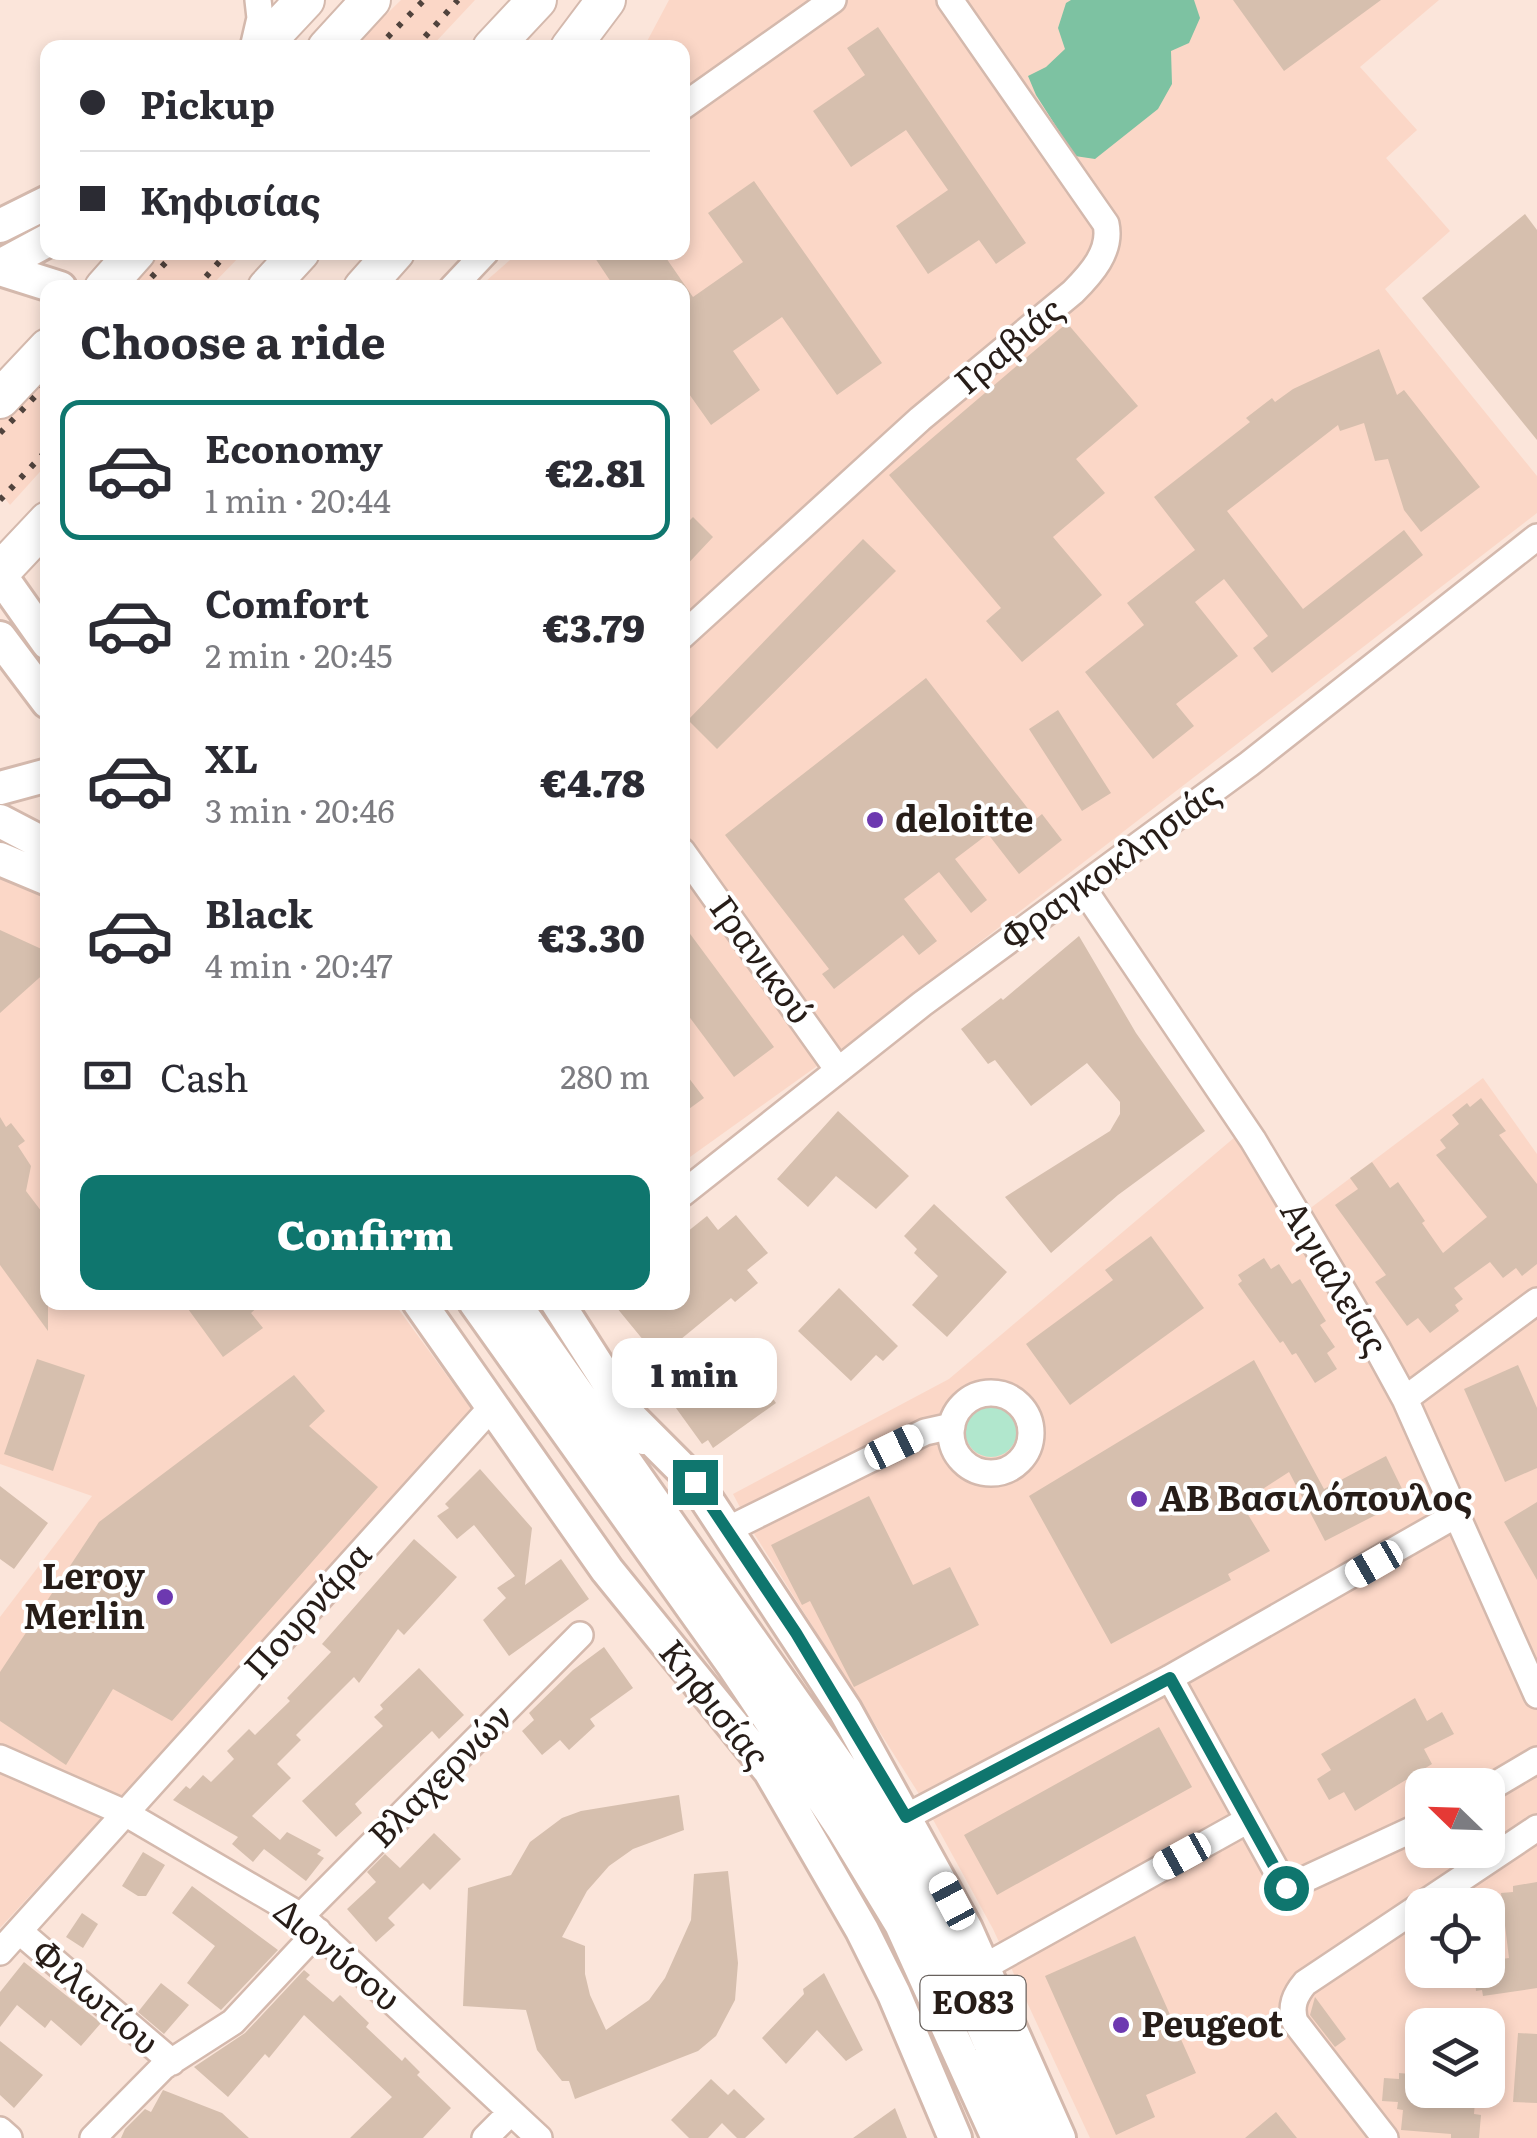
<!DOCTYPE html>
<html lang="en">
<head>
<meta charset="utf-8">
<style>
  :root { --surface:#fff; --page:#f7f7f7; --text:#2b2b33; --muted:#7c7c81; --line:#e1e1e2; --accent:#0f766e }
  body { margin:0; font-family:Literata,serif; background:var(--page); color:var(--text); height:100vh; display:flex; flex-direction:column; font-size:38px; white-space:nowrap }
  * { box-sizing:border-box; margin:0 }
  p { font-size:32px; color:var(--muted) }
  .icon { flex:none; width:55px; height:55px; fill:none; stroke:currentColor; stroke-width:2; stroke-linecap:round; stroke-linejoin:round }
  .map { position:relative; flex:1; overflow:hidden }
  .side { position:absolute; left:40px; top:280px; width:650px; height:1030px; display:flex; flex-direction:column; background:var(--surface); border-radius:20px; box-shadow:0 5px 15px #0003 }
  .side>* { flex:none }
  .hud { position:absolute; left:40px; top:40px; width:650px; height:220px; border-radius:20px; box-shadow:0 5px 15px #0003; display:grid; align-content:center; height:220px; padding:0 40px; background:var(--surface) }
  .needle { width:65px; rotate:293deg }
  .tools { position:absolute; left:1405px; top:1768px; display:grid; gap:20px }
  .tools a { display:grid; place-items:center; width:100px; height:100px; border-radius:20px; background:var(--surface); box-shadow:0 5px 15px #0003; font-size:50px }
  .end { position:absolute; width:45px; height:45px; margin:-22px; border:12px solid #0f766e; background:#fff; box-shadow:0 0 0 5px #fff }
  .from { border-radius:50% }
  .bubble { position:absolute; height:70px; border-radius:20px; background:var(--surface); box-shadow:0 5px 15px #0003; font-size:32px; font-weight:800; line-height:70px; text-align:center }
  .car { position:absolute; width:30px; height:60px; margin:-30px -15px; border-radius:12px; box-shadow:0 0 8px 2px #0007; background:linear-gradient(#fff 24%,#345 0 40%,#fff 0 76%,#345 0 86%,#fff 0) }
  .hud b { display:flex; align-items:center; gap:35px; height:95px; font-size:38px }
  .hud b+b { border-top:2px solid var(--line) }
  .hud i { width:25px; height:25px; background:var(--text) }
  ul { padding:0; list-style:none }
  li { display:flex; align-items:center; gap:30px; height:140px; margin:0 20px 15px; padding:0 20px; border:5px solid transparent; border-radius:20px }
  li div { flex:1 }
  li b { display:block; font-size:38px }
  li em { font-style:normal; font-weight:800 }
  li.selected { border-color:var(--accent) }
  li>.icon { width:90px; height:90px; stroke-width:1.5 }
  h2 { padding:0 40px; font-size:45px; line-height:120px }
  .pay { display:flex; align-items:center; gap:25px; height:110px; padding:0 40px; font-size:38px }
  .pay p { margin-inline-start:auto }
  .cta { display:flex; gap:20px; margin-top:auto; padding:20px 40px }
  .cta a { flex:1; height:115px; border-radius:20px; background:var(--accent); color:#fff; font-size:40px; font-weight:800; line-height:115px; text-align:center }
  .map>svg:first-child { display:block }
  .built { fill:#fbd7c7; fill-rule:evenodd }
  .green { fill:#b1e7cd }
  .forest { fill:#7dc2a2 }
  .building { fill:#d6bfae }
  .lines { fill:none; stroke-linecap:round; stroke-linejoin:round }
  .minor-casing { stroke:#d4b9ad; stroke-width:30 }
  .major-casing { stroke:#d4b9ad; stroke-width:38 }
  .highway-casing { stroke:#d4b9ad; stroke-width:42 }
  .minor { stroke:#fff; stroke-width:25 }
  .major { stroke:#fff; stroke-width:32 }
  .highway { stroke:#fff; stroke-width:38 }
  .rail { stroke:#50433d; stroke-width:6; stroke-dasharray:5 10; stroke-linecap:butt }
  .route { stroke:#0f766e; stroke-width:12 }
  .poi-dot { fill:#6d39b0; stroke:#fff; stroke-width:4 }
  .labels { text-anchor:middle; stroke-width:8; stroke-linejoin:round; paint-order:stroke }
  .shield { fill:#fff; stroke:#68615d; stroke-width:2.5 }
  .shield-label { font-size:32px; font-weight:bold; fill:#271d18 }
  .street-label { font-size:35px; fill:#271d18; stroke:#fff }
  .poi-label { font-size:35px; font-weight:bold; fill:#271d18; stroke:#fff; text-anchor:start }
</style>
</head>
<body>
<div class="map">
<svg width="1537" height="2138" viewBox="0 0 1537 2138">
  <rect width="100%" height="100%" fill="#fbe5da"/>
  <path class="built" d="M 401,0 L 475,0 L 431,47 L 353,47 Z
    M 669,0 L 1439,0 L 1360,67 L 1417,130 L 1386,158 L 1450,231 L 1385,289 L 1537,476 L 1537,513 L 845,1046 L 683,1162 L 682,288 L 478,288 L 518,253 L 682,252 L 682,48 L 644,47 Z
    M 155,253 L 243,253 L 210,287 L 123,288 Z
    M 47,368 L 47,464 L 10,505 L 0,492 L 0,419 Z
    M 0,873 L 47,889 L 48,1302 L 394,1303 L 475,1414 L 0,1928 L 0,1617 L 92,1496 L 0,1464 Z
    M 1483,1078 L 1537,1154 L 1537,2138 L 1090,2138 L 993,1929 L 919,1794 L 753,1532 L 733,1494 L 949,1379 L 1235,1137 L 1288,1225 ZM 1422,1785 L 1488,1785 L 1488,1850 L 1422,1850 ZM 1422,1905 L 1488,1905 L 1488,1970 L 1422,1970 ZM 1422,2025 L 1488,2025 L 1488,2090 L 1422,2090 Z"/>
  <path class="green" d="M965 1431a26 26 0 1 1 52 0a26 26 0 1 1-52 0Z"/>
  <path class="forest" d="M 1071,0 L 1194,0 L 1200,18 L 1189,43 L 1171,51 L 1172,84 L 1158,109 L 1095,159 L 1075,156 L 1036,95 L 1028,76 L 1046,67 L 1065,49 L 1058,28 L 1066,3 Z"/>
  <path class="building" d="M 1233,0 L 1381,0 L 1284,71 Z
    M 878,27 L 1026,243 L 996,264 L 979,240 L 928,274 L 896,226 L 948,190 L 906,130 L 851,167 L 813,111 L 865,75 L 847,48 Z
    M 754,181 L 882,363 L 837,395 L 782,317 L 733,351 L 760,390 L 711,425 L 682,384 L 682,288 L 615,288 L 591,252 L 662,252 L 693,297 L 743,262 L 708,213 Z
    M 1525,214 L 1537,230 L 1537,440 L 1422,298 Z
    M 1067,323 L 1138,406 L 1076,459 L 1105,493 L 1053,537 L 1102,595 L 1022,662 L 986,621 L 1001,608 L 889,475 Z
    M 1379,349 L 1397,395 L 1404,390 L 1480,487 L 1421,532 L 1404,510 L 1388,459 L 1375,461 L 1364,423 L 1340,431 L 1338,425 L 1227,511 L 1303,609 L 1404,530 L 1423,555 L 1272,673 L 1253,648 L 1268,636 L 1224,579 L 1195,602 L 1238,656 L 1176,704 L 1194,726 L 1153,759 L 1085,672 L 1144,625 L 1127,603 L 1195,550 L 1154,497 L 1250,422 L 1246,418 L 1272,398 L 1275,402 L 1293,389 Z
    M 693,517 L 713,537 L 682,570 L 682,528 Z
    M 863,539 L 896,571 L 717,749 L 688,720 Z
    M 926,678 L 1036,819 L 1042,814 L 1062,840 L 1019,874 L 988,834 L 955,859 L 987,900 L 971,913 L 939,872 L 904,899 L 937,941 L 919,955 L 903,935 L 834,989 L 822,974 L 829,969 L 725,835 Z
    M 1058,710 L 1111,793 L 1082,811 L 1029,729 Z
    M 682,923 L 774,1047 L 734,1077 L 682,1007 Z
    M 0,930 L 48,952 L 48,970 L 0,1013 Z
    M 1079,936 L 1136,1033 L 1205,1131 L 1118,1195 L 1051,1253 L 1005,1197 L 1110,1131 L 1120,1114 L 1120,1102 L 1087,1063 L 1031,1106 L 995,1060 L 988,1064 L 961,1029 L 1001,998 L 1003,1000 Z
    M 682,1069 L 704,1098 L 682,1114 Z
    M 1481,1098 L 1506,1131 L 1499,1135 L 1537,1184 L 1537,1264 L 1522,1276 L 1516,1268 L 1503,1278 L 1490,1262 L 1454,1288 L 1463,1299 L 1455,1305 L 1459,1311 L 1430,1333 L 1418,1318 L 1407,1326 L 1375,1282 L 1386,1275 L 1335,1205 L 1358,1189 L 1350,1178 L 1372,1162 L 1390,1188 L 1398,1182 L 1425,1221 L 1422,1223 L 1443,1253 L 1487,1217 L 1436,1155 L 1446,1148 L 1440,1140 L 1459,1124 L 1452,1115 L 1467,1103 L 1470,1107 Z
    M 838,1111 L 909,1176 L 876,1209 L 836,1176 L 808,1207 L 777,1179 Z
    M 0,1117 L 6,1127 L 11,1123 L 25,1141 L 18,1146 L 31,1166 L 26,1191 L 48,1220 L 48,1331 L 0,1265 Z
    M 934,1204 L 1007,1272 L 947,1337 L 912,1305 L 938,1276 L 914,1253 L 917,1249 L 904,1236 Z
    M 736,1215 L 768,1253 L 747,1270 L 758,1283 L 735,1302 L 731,1298 L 658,1358 L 612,1302 L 682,1302 L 682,1236 L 707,1216 L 718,1230 Z
    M 1151,1236 L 1204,1308 L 1070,1405 L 1026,1344 L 1113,1280 L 1105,1270 Z
    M 1264,1258 L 1271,1269 L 1279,1264 L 1292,1284 L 1300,1279 L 1326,1321 L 1320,1325 L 1335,1347 L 1327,1353 L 1337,1369 L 1315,1383 L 1296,1353 L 1292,1355 L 1283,1341 L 1280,1343 L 1238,1284 L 1242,1281 L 1238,1275 Z
    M 839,1288 L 898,1346 L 883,1361 L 876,1355 L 851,1381 L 798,1331 Z
    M 183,1302 L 263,1302 L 251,1313 L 263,1328 L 223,1357 Z
    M 744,1338 L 760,1359 L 750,1366 L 776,1403 L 713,1448 L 708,1440 L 702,1444 L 668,1397 Z
    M 37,1359 L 85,1375 L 53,1471 L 4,1454 Z
    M 1254,1360 L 1324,1489 L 1386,1456 L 1407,1499 L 1325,1541 L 1289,1472 L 1241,1503 L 1270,1551 L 1228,1574 L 1231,1580 L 1111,1644 L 1029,1496 Z
    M 1518,1365 L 1537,1408 L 1537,1468 L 1505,1482 L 1464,1389 Z
    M 294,1375 L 325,1411 L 309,1426 L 378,1487 L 172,1721 L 113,1689 L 66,1765 L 0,1721 L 0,1672 L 99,1522 Z
    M 480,1469 L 532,1528 L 525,1585 L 561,1559 L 589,1599 L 509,1656 L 483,1620 L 506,1598 L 497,1588 L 515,1576 L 474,1525 L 457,1539 L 437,1516 L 449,1508 L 445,1504 Z
    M 0,1486 L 48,1523 L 14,1569 L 0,1559 Z
    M 869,1496 L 913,1585 L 950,1567 L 979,1625 L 854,1687 L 810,1601 L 802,1605 L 771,1545 Z
    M 1537,1502 L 1537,1580 L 1504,1522 Z
    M 414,1539 L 457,1577 L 404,1635 L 398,1629 L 359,1683 L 354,1677 L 296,1735 L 301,1740 L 277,1764 L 291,1778 L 252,1816 L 280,1840 L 287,1832 L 321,1850 L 317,1854 L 324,1858 L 306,1881 L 264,1849 L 253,1862 L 232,1844 L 238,1837 L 173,1800 L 186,1786 L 190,1789 L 203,1775 L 211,1782 L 234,1759 L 227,1751 L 249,1729 L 255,1735 L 290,1701 L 287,1698 L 331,1652 L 322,1644 Z
    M 604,1647 L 633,1688 L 590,1719 L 595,1726 L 569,1750 L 560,1740 L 542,1755 L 522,1731 L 534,1720 L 529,1713 L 573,1670 Z
    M 419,1668 L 464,1715 L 439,1739 L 432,1731 L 355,1804 L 362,1813 L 336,1837 L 302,1801 L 383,1726 L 374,1717 L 383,1709 L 380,1705 Z
    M 1415,1698 L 1427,1721 L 1442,1712 L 1454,1734 L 1424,1749 L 1432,1764 L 1355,1811 L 1344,1792 L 1329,1800 L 1317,1779 L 1331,1770 L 1321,1754 Z
    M 1159,1727 L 1192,1787 L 997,1895 L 964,1835 Z
    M 679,1795 L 684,1830 L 633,1849 L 609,1866 L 587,1891 L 562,1937 L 585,1946 L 585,1974 L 590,1995 L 606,2030 L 649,2000 L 665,1978 L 691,1920 L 694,1874 L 728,1871 L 738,1963 L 735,2000 L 716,2036 L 698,2051 L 575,2099 L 569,2081 L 562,2081 L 537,2050 L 526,2010 L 463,2006 L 468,1888 L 511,1875 L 530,1842 L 562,1818 L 581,1811 Z
    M 434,1833 L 461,1859 L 430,1890 L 423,1883 L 388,1918 L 395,1925 L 376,1942 L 347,1909 L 376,1882 L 367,1872 L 385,1854 L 400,1868 Z
    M 143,1852 L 165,1865 L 146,1896 L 138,1896 L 122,1886 Z
    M 1537,1882 L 1537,1988 L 1483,1996 L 1482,1990 L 1476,1991 L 1474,1970 L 1488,1970 L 1488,1961 L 1509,1958 L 1501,1893 L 1513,1892 L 1513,1886 Z
    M 192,1886 L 278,1950 L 221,2010 L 187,1983 L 215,1946 L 172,1913 Z
    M 82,1913 L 98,1924 L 83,1948 L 66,1937 Z
    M 1135,1936 L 1196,2073 L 1146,2095 L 1155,2117 L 1116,2135 L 1045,1976 Z
    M 24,1962 L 101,2023 L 81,2046 L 51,2020 L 45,2028 L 17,2005 L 0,2027 L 0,1992 Z
    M 304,1970 L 310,1975 L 306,1979 L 333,2002 L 340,1995 L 369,2023 L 366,2027 L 402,2061 L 405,2057 L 420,2072 L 417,2075 L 451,2108 L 423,2138 L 350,2138 L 392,2097 L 304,2015 L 269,2058 L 265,2054 L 228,2097 L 194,2067 L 245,2033 Z
    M 824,1973 L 863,2050 L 846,2061 L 817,2030 L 786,2064 L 762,2038 L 804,1994 L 803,1989 Z
    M 161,1983 L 189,2005 L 164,2034 L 138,2012 Z
    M 1315,1997 L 1346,2039 L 1335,2047 L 1310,2015 Z
    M 1518,2033 L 1537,2034 L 1537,2103 L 1513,2102 Z
    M 0,2041 L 43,2075 L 14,2108 L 0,2095 Z
    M 1399,2073 L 1422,2075 L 1422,2090 L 1476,2090 L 1474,2114 L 1481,2115 L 1479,2138 L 1451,2138 L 1451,2134 L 1401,2130 L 1403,2110 L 1397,2109 L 1398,2102 L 1382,2101 L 1384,2078 L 1399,2079 Z
    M 711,2079 L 728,2095 L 734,2089 L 765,2119 L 745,2138 L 737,2138 L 722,2123 L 708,2138 L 689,2138 L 671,2120 Z
    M 163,2090 L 222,2113 L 249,2138 L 121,2138 L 125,2129 L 145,2109 L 151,2112 Z
    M 895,2108 L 907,2138 L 853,2138 Z
    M 1276,2112 L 1297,2138 L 1245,2138 Z"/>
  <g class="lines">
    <defs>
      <path id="minor" d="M 253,48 L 260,18 L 258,0
        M 682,107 L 833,0
        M 452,288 L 486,252
        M 682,636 L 920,419 L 1073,292 C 1091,274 1112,251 1106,224 L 950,0
        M 682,851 L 838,1070
        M 1083,888 L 1253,1140 L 1376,1346 L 1405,1399 L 1537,1695
        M 682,1194 L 922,1004 L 1249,764 L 1537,537
        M951 1433a40 40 0 1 1 80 0a40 40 0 1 1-80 0Z
        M 1405,1399 L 1537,1301
        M 727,1530 L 925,1432 L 952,1426
        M 1170,1678 L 1286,1888 L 1422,1825
        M 0,1758 L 125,1813 L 301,1916 L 539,2138
        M 1488,1789 L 1537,1760
        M 906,1817 L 1170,1678 L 1456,1515
        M 301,1916 L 580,1635
        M 19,1931 L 172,2062
        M 0,1952 L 491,1408
        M 984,1967 L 1248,1820
        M 0,2130 L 9,2138
        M 93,2138 L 163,2067 L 233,2022 L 318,1931
        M 485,2138 L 511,2112
        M 1385,2138 L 1295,2022 C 1290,2006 1295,1995 1305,1983 L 1537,1828"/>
      <path id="major" d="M 0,226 L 48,202
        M 0,266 L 48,240
        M 0,269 L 60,288
        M 0,575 L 48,643
        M 0,638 L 48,702
        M 0,788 L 48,775
        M 0,821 L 48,846
        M 0,859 L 48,879
        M 419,1302 L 607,1570 L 770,1771 L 862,1930 L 894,1994 L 955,2138
        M 475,1302 L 734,1666 L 842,1827 L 901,1924 L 998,2138
        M 513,1302 L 846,1776 L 928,1911 L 975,2008 L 1031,2138
        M 557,1302 L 644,1438
        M 632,1419 L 695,1482 L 845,1710 L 966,1929 L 1059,2138"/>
      <path id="highway" d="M 260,48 L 305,0
        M 327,48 L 371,0
        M 492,48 L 537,0
        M 570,48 L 606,0
        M 104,288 L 136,252
        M 267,288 L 300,252
        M 363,288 L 395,252
        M 0,399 L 48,348
        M 0,572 L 48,521"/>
    </defs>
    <use href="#minor" class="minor-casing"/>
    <use href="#major" class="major-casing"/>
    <use href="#highway" class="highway-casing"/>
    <use href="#minor" class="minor"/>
    <use href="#major" class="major"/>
    <use href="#highway" class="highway"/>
    <path class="rail" d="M 377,48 L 424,0
      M 415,48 L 458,0
      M 141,288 L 176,252
      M 196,288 L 228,252
      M 0,433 L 48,383
      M 0,500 L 48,449"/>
  </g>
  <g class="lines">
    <path class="route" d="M 695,1482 L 796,1633 L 906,1817 L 1170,1678 L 1286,1888"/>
  </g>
  <g class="poi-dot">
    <circle cx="875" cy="820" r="10"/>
    <circle cx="1139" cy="1499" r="10"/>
    <circle cx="165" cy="1597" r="10"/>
    <circle cx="1121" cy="2025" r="10"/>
  </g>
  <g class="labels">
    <rect class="shield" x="920.5" y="1976" width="105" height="54" rx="8"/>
    <g class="shield-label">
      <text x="973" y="2014">ΕΟ83</text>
    </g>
    <g class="street-label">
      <text transform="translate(1009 346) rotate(-40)" y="12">Γραβιάς</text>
      <text transform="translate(1110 866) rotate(-36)" y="12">Φραγκοκλησιάς</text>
      <text transform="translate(761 960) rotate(54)" y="12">Γρανικού</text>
      <text transform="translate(1334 1278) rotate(59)" y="12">Αιγιαλείας</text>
      <text transform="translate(308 1611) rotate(-48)" y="12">Πουρνάρα</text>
      <text transform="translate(714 1704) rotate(51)" y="12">Κηφισίας</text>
      <text transform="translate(441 1776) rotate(-45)" y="12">Βλαχερνών</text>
      <text transform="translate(337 1955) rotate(40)" y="12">Διονύσου</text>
      <text transform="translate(95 1997) rotate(41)" y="12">Φιλωτίου</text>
    </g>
    <g class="poi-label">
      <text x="895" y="832">deloitte</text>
      <text x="1159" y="1511">ΑΒ Βασιλόπουλος</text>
      <text x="145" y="1589" text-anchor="end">Leroy<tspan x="145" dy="40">Merlin</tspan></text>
      <text x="1141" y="2037">Peugeot</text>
    </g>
  </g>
</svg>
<div class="tools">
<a><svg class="needle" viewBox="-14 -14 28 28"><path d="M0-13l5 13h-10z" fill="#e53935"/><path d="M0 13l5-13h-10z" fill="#7c7c81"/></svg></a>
<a><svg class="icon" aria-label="locate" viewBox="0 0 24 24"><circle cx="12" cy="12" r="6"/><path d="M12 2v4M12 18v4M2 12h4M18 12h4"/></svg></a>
<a><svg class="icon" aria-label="layers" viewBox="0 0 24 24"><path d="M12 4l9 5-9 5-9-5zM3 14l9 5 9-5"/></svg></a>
</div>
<i class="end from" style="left:1286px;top:1888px"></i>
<i class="end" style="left:695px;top:1482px"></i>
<div class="bubble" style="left:612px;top:1338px;width:165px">1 min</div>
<i class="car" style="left:894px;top:1447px;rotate:64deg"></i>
<i class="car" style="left:1374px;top:1564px;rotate:240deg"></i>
<i class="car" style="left:1182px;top:1856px;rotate:241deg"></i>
<i class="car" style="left:952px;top:1901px;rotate:332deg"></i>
<div class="hud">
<b><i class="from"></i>Pickup</b>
<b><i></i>Κηφισίας</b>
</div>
<section class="side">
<h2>Choose a ride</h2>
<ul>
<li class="selected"><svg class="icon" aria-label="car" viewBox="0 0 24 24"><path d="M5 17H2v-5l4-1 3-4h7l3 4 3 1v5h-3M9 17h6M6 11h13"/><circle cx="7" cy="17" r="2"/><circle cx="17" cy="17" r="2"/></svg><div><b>Economy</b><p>1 min · 20:44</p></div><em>€2.81</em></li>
<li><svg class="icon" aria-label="car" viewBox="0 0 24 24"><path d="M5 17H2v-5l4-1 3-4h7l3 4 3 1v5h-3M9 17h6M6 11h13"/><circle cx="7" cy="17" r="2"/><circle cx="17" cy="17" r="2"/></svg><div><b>Comfort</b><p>2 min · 20:45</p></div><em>€3.79</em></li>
<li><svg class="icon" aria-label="car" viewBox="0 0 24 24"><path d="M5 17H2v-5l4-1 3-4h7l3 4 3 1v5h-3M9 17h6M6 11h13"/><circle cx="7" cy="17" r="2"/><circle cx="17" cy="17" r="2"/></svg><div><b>XL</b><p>3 min · 20:46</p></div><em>€4.78</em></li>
<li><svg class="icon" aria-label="car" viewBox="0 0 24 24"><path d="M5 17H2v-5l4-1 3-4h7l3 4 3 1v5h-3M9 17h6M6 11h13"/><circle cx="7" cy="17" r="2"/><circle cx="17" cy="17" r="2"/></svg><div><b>Black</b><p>4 min · 20:47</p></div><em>€3.30</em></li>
</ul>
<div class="pay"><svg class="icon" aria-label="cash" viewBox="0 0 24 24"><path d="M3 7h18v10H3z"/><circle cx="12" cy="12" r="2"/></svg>Cash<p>280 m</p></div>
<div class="cta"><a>Confirm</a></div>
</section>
</div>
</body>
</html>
